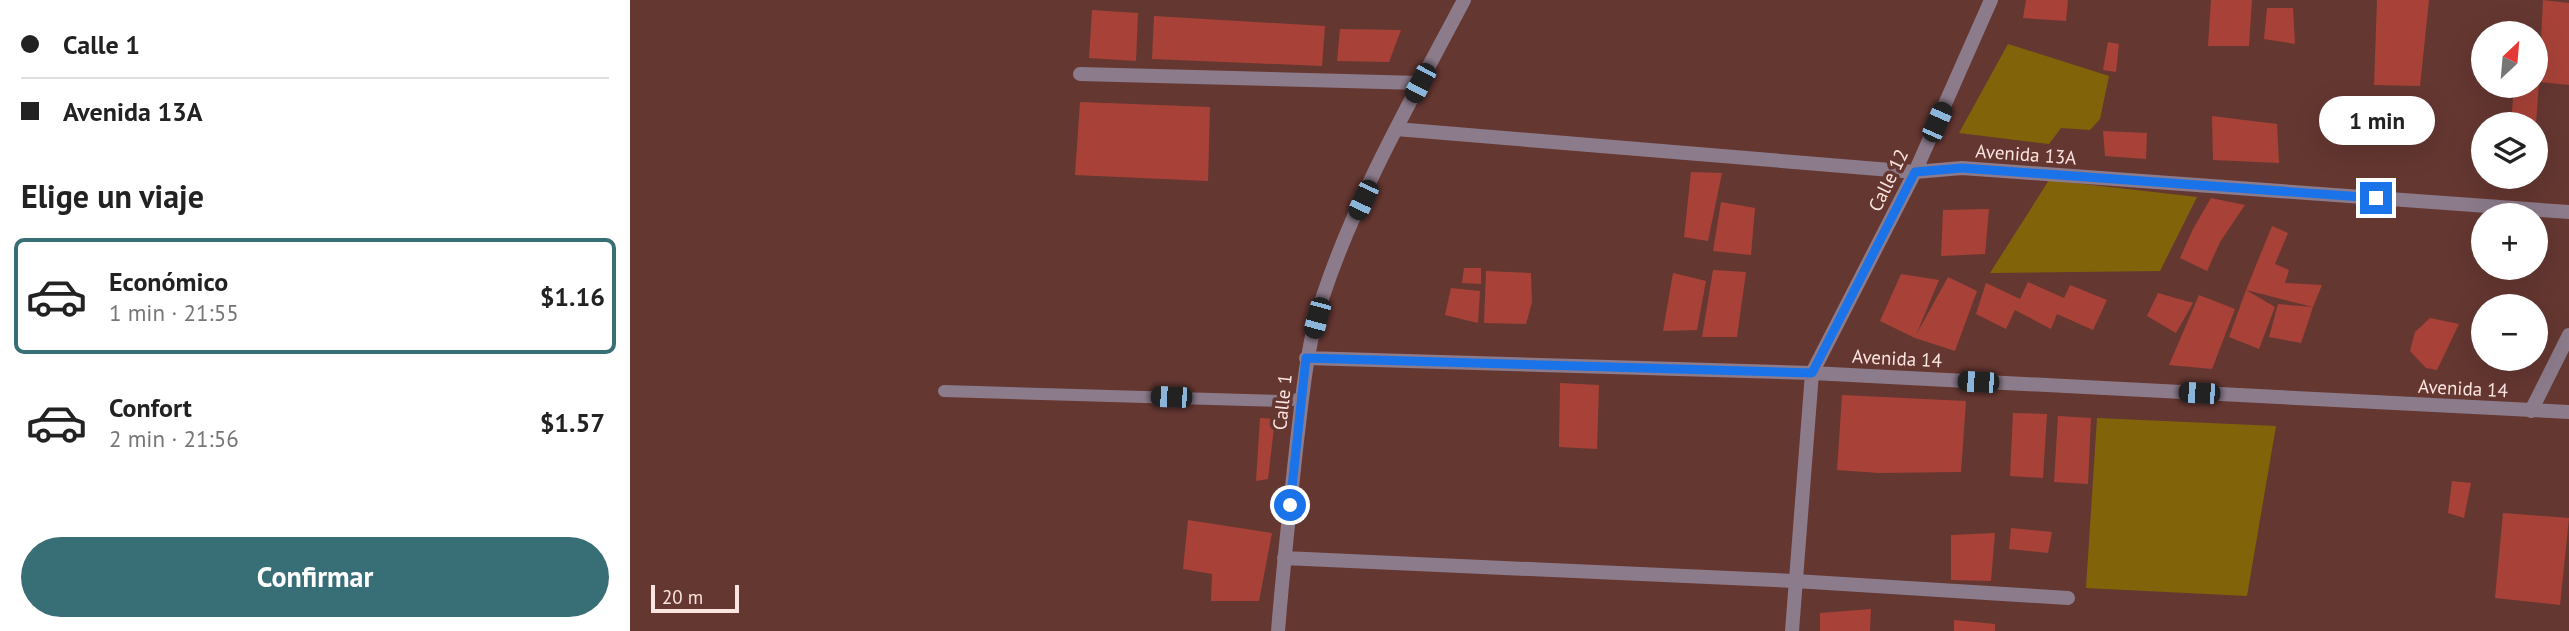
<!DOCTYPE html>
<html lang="es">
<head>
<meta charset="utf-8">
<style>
  :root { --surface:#fff; --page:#f2f2f2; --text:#222; --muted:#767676; --line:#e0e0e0; --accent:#386e76 }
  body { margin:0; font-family:"PT Sans",sans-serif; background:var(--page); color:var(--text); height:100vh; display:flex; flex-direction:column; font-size:26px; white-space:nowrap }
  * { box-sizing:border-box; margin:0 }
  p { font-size:23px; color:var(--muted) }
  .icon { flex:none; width:38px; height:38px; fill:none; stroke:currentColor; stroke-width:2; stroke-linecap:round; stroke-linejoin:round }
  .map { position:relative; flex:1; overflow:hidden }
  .drawer { display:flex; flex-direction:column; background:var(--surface); width:630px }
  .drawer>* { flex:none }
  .hud { display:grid; align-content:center; height:154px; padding:0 21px; background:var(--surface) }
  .needle { width:46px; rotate:26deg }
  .tools { position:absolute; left:1841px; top:21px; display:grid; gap:14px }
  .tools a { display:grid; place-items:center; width:77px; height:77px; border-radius:50%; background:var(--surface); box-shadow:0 7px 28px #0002; font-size:35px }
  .scale { position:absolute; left:21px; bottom:18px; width:88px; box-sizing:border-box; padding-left:7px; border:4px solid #fce4e0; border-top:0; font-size:19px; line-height:24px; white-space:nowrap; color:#fce4e0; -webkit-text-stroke:5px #653731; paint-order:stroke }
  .end { position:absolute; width:32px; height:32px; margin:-16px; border:9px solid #1a73e8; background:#fff; box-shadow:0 0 0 4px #fff }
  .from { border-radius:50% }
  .bubble { position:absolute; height:49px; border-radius:24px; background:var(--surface); box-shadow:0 7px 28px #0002; font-size:23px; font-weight:800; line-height:49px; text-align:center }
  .car { position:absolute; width:21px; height:42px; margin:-21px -10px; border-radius:9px; box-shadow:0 0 5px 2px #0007; background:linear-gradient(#222 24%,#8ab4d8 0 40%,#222 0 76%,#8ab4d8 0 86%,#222 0) }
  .hud b { display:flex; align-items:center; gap:24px; height:66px; font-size:26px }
  .hud b+b { border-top:2px solid var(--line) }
  .hud i { width:18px; height:18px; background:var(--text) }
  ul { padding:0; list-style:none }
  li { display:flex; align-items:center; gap:21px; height:116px; margin:0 14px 10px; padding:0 7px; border:4px solid transparent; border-radius:10px }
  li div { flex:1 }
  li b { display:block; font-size:26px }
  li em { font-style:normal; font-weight:800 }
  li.selected { border-color:var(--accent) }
  li>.icon { width:63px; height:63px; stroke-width:1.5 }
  h2 { padding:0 21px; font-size:32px; line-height:84px }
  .primary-button { display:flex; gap:14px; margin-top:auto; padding:14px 21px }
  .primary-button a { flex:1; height:80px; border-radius:42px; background:var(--accent); color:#fff; font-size:28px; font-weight:800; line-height:80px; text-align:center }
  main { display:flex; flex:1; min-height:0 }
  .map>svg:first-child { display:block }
  .green { fill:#81640a }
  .building { fill:#a84238 }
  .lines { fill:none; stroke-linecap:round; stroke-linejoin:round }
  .service { stroke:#8c7b8b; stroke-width:12 }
  .minor { stroke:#8c7b8b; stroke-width:14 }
  .route { stroke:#1a73e8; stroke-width:9 }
  .labels { text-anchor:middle; stroke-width:7; stroke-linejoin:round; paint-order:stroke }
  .street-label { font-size:19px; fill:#fce4e0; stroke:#653731 }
</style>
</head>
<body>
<main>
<section class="drawer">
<div class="hud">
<b><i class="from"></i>Calle 1</b>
<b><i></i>Avenida 13A</b>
</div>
<h2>Elige un viaje</h2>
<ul>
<li class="selected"><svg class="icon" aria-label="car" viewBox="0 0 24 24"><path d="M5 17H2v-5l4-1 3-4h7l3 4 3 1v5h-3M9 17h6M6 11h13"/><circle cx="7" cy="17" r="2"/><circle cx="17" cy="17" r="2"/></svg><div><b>Económico</b><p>1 min · 21:55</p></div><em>$1.16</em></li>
<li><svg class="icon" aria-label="car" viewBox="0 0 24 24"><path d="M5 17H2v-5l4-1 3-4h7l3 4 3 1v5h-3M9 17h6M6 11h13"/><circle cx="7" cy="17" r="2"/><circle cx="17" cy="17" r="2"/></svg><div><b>Confort</b><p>2 min · 21:56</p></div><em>$1.57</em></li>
</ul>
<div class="primary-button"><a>Confirmar</a></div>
</section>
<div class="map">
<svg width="1939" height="631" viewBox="0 0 1939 631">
  <rect width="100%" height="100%" fill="#653731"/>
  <path class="green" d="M 1378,44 L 1479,76 L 1470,119 L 1460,130 L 1431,128 L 1419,144 L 1329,133 Z
    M 1419,180 L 1567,197 L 1530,271 L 1360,273 Z
    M 1467,418 L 1646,426 L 1617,596 L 1456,588 Z"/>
  <path class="building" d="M 1396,0 L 1438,0 L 1436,21 L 1393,18 Z
    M 1581,0 L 1622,0 L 1619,46 L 1578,46 Z
    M 1747,0 L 1799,0 L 1790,86 L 1744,85 Z
    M 1913,0 L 1939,3 L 1939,85 L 1909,82 Z
    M 1637,8 L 1663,8 L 1665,44 L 1634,39 Z
    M 462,10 L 508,13 L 506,61 L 459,58 Z
    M 524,16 L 695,26 L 692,66 L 522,59 Z
    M 710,29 L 771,30 L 759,62 L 707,61 Z
    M 1478,42 L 1489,44 L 1486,72 L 1473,70 Z
    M 1906,82 L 1909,82 L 1906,124 L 1881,124 L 1884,86 L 1906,86 Z
    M 450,102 L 580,107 L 578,181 L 445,175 Z
    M 1582,116 L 1647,124 L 1649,163 L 1583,160 Z
    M 1473,131 L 1517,133 L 1516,159 L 1475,156 Z
    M 1061,172 L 1092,173 L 1078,241 L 1054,237 Z
    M 1581,198 L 1615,205 L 1590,242 L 1577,271 L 1550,258 L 1563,229 Z
    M 1091,202 L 1125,208 L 1121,255 L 1083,251 Z
    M 1359,209 L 1355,254 L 1311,256 L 1313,210 Z
    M 1642,226 L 1658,233 L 1645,264 L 1659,270 L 1655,283 L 1692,285 L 1683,307 L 1616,290 Z
    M 834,268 L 851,268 L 851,284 L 832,283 Z
    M 1083,270 L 1116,272 L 1107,337 L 1072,337 Z
    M 856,271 L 901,273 L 902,302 L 896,324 L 854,323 Z
    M 1043,273 L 1076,281 L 1067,330 L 1033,331 Z
    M 1271,274 L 1309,280 L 1286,335 L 1318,277 L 1347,291 L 1325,351 L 1285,338 L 1250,321 Z
    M 1398,282 L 1434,298 L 1440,285 L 1477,300 L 1463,330 L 1427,314 L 1421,329 L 1385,310 L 1376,329 L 1346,314 L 1356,283 L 1390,299 Z
    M 821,288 L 850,291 L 848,323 L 815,315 Z
    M 1616,290 L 1645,307 L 1629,349 L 1599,337 Z
    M 1528,293 L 1563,303 L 1546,333 L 1517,316 Z
    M 1569,295 L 1605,309 L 1582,369 L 1539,365 Z
    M 1648,304 L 1683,307 L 1671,343 L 1639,337 Z
    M 1800,318 L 1829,324 L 1807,370 L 1796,368 L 1780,351 L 1785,332 Z
    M 930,383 L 969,385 L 967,449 L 929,447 Z
    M 1212,395 L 1336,401 L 1331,472 L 1249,473 L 1207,470 Z
    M 1383,413 L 1417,414 L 1413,478 L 1380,476 Z
    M 1428,416 L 1461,418 L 1458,484 L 1424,482 Z
    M 630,418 L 645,419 L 638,479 L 626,481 Z
    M 1822,481 L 1841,483 L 1834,518 L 1818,513 Z
    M 1873,513 L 1939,518 L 1930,605 L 1865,598 Z
    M 558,520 L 642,533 L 629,601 L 581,601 L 582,574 L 553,569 Z
    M 1381,528 L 1422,532 L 1418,553 L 1379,549 Z
    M 1365,533 L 1361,581 L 1321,580 L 1321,535 Z
    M 1241,609 L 1240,631 L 1190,631 L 1190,613 Z
    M 1324,620 L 1365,624 L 1365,631 L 1324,631 Z"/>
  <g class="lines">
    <path class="service" d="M 314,391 L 650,401 L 672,399"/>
    <path class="minor" d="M 450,74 L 790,83
      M 766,129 L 1285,172 L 1332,168 L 1939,212
      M 676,358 L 1182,373 L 1939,412
      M 1901,411 L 1939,335
      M 654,558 L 1165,581 L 1438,598
      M 648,631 C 653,568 660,505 667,441 C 673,392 677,343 693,296 C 727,194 784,95 834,0
      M 1162,631 L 1182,373 L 1285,172 L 1361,0"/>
  </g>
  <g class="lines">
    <path class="route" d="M 660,505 L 676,358 L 1182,373 L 1285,172 L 1332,168 L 1746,198"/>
  </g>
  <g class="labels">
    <g class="street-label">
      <text transform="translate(1396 154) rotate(4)" y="7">Avenida 13A</text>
      <text transform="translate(1258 180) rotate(-64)" y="7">Calle 12</text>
      <text transform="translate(1267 358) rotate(3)" y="7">Avenida 14</text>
      <text transform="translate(1833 388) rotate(3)" y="7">Avenida 14</text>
      <text transform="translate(652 402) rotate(-84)" y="7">Calle 1</text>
    </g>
  </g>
</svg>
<div class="tools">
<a><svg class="needle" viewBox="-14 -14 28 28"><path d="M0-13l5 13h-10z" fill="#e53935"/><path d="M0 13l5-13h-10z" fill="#767676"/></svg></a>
<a><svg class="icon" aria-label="layers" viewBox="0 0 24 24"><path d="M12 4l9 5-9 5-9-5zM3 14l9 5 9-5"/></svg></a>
<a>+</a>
<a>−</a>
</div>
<div class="scale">20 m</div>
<i class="end from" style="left:660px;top:505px"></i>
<i class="end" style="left:1746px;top:198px"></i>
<div class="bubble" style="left:1689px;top:96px;width:116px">1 min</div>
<i class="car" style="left:790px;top:83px;rotate:208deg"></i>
<i class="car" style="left:1307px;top:122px;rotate:24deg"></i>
<i class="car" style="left:733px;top:200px;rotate:205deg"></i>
<i class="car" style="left:687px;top:318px;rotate:195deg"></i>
<i class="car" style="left:1348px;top:382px;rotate:273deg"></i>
<i class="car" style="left:1569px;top:393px;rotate:273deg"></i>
<i class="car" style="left:541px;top:397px;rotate:272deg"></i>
</div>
</main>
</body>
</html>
